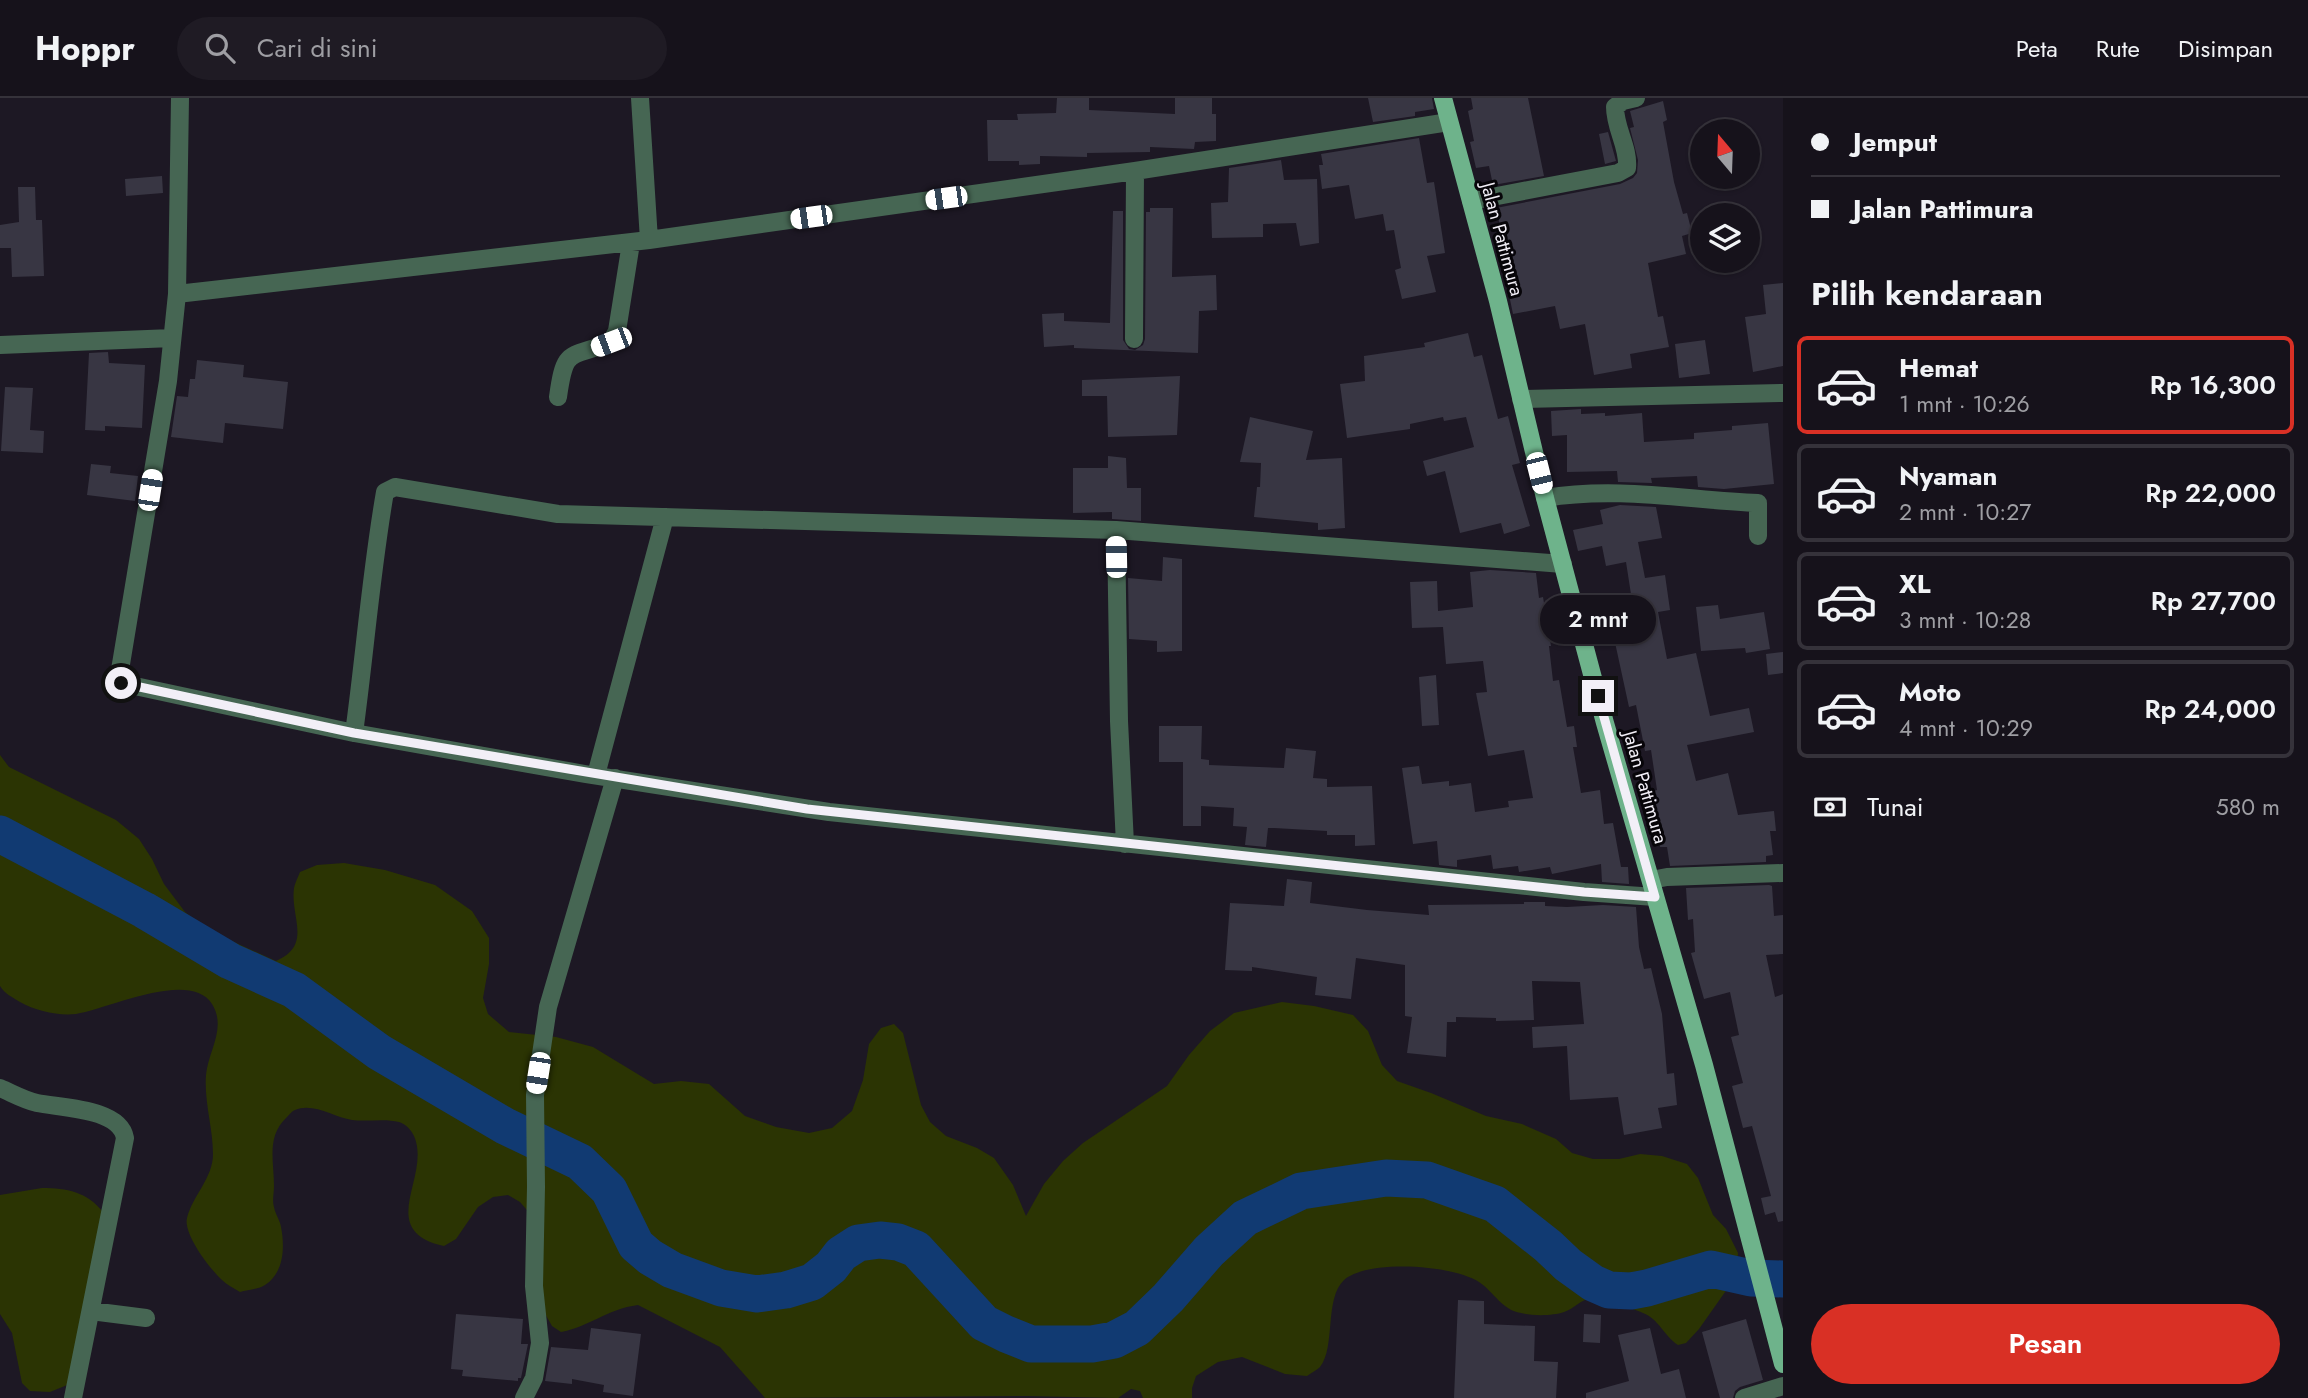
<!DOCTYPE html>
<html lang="id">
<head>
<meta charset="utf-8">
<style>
  :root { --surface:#16121b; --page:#1f1b24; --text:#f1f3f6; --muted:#9e9ea3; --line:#35323a; --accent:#d93025 }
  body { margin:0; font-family:Jost,sans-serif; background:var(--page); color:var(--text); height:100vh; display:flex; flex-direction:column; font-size:26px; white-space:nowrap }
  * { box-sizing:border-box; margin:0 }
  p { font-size:23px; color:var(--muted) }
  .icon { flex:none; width:38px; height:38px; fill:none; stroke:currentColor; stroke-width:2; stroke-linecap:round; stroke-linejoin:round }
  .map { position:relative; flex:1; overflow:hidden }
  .drawer { display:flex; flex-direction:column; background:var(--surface); width:525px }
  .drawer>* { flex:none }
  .banner { display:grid; align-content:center; height:154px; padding:0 28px; background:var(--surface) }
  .needle { width:46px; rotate:341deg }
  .tools { position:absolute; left:1690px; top:21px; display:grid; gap:14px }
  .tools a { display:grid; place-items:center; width:70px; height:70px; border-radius:50%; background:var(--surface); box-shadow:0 2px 5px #0004,0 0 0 2px var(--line); font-size:35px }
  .end { position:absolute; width:32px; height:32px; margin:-16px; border:9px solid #f2eff7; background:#111; box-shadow:0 0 0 4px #111 }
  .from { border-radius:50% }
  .bubble { position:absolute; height:49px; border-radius:24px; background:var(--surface); box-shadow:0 2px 5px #0004,0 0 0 2px var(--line); font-size:23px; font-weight:600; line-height:49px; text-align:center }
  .car { position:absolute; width:21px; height:42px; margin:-21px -10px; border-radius:9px; box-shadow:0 0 5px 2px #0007; background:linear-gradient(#fff 24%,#345 0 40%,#fff 0 76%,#345 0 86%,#fff 0) }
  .banner b { display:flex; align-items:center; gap:24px; height:66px; font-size:26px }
  .banner b+b { border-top:2px solid var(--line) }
  .banner i { width:18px; height:18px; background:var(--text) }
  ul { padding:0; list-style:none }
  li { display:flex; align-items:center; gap:21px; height:98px; margin:0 14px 10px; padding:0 14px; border:4px solid var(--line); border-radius:10px }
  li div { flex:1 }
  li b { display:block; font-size:26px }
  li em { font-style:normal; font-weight:600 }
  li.selected { border-color:var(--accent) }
  li>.icon { width:63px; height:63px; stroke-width:1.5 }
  h2 { padding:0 28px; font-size:32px; line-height:84px }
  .pay { display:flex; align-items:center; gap:18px; height:77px; padding:0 28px; font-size:26px }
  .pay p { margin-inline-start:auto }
  .cta { display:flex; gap:14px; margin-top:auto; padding:14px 28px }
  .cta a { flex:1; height:80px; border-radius:42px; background:var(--accent); color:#fff; font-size:28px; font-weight:600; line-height:80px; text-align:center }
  header { display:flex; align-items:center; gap:42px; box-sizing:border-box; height:98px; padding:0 35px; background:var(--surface); border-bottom:2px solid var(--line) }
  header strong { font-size:33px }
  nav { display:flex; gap:38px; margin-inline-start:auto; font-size:24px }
  .search { width:490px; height:63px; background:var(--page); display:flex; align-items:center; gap:18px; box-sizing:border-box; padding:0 24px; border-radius:38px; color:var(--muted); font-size:26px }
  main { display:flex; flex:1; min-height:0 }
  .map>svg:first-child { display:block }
  .green { fill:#2b3403 }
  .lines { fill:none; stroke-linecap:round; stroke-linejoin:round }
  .river { stroke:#113a72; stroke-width:37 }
  .building { fill:#383643 }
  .minor { stroke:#466653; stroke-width:18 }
  .major { stroke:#6eb38b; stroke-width:18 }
  .route { stroke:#f2eff7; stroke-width:9 }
  .labels { text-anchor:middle; stroke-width:6; stroke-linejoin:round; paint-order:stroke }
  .street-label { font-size:19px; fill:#f2eff7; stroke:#070509 }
</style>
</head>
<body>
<header>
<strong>Hoppr</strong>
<div class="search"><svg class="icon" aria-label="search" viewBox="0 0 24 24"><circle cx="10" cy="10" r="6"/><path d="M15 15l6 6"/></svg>Cari di sini</div>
<nav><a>Peta</a><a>Rute</a><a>Disimpan</a></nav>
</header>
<main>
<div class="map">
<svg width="1783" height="1300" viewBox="0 0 1783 1300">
  <rect width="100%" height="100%" fill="#1d1824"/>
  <path class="green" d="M 0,657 L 9,669 L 116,722 L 139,741 L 152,761 L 164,786 L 185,814 L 208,832 L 276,863 C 313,847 290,819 294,790 C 295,785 298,779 300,774 L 317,767 L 344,765 L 385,772 L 435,787 L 472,813 L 489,840 L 489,866 L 483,900 L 488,916 L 509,934 L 556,939 L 593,949 L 654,986 L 681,983 L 709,986 L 745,1018 L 776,1029 L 809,1035 L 832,1030 L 852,1013 L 863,982 L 869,946 L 881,930 L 894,926 L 903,935 L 921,1007 L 930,1024 L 946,1038 L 977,1050 L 994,1060 L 1013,1087 L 1026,1118 L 1044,1086 L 1063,1063 L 1083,1045 L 1167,988 L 1189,957 L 1210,933 L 1234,915 L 1282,904 L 1314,908 L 1353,917 L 1368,933 L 1382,967 L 1397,983 L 1431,995 L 1486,1018 L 1522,1026 L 1556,1041 L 1572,1055 L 1593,1061 L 1619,1061 L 1640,1056 L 1662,1058 L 1687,1066 L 1698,1080 L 1713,1117 L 1726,1131 L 1738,1155 L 1737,1177 L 1699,1231 L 1686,1245 L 1678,1247 C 1664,1238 1659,1221 1643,1215 C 1632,1210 1603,1199 1592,1200 C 1581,1201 1574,1211 1564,1214 C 1553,1218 1532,1218 1521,1215 C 1502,1212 1494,1194 1479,1184 C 1453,1167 1368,1161 1344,1182 C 1324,1201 1336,1249 1320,1269 C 1317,1272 1311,1275 1307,1278 L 1285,1276 L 1242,1259 L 1218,1264 L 1196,1278 L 1192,1290 L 1192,1300 L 1143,1300 L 1140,1293 L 1131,1291 L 1118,1300 L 1027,1298 L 765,1300 L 720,1249 L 638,1207 C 607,1211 589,1229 561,1234 L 552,1228 L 544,1214 L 532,1118 L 520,1104 L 508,1097 L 493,1099 L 478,1109 L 456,1141 L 444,1148 C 374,1132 432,1079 414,1038 C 411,1032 406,1026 399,1024 C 385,1020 367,1024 352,1022 C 334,1019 313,1004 295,1012 C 292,1013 290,1016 287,1019 C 266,1038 274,1063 274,1088 C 274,1095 272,1103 274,1109 C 275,1116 280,1122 281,1129 C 285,1149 284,1175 265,1187 C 259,1191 248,1192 240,1194 C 234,1190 227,1187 222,1182 C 210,1171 183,1136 187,1120 C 193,1097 213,1080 213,1056 C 213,1030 204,1004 206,977 C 208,953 227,930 212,906 C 190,871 108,911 76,916 C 58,918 36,913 20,904 C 12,899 5,896 0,888 Z
    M 42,1090 C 67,1090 87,1094 103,1114 L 77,1283 L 50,1294 L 30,1293 L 22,1285 L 12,1235 L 0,1216 L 0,1097 Z"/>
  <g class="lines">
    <path class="river" d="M 0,736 L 144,812 L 230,863 L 294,892 L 379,954 L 505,1028 L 580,1064 L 609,1092 L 636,1147 L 650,1159 L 672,1172 L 721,1190 L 757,1196 L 786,1192 L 812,1184 L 831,1169 L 841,1156 L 858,1145 L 880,1142 L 898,1144 L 916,1151 L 984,1225 L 1006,1236 L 1031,1246 L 1092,1246 L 1114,1242 L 1137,1230 L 1168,1200 L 1209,1153 L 1245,1120 L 1301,1093 L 1386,1080 L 1427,1082 L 1495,1106 L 1548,1148 L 1568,1167 L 1593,1185 L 1609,1192 L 1631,1193 L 1647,1190 L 1711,1171 L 1751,1180 L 1783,1181"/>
  </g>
  <path class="building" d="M 1057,0 L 1089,0 L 1089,12 L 1175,16 L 1175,0 L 1212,0 L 1212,16 L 1216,16 L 1216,43 L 1195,44 L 1194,51 L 1150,49 L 1150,54 L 1087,55 L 1087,59 L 1040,58 L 1040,66 L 1019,67 L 1019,63 L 988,63 L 987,22 L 1018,22 L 1017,16 L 1056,15 Z
    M 1368,0 L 1432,0 L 1434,11 L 1415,14 L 1415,18 L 1373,24 Z
    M 1471,0 L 1528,0 L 1544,78 L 1493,87 L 1489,68 L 1476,70 L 1470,44 L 1474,43 L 1468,13 L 1473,11 Z
    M 1663,3 L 1667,22 L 1663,24 L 1674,84 L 1683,116 L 1687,115 L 1692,135 L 1682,138 L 1686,156 L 1648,165 L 1658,219 L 1663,218 L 1669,249 L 1630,256 L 1632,270 L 1594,277 L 1585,226 L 1560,231 L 1555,208 L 1513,216 L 1507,187 L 1513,185 L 1496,110 L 1620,86 L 1633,80 L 1637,75 L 1638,62 L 1630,30 L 1634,29 L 1630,13 Z
    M 1608,34 L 1616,63 L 1605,66 L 1599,36 Z
    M 1419,40 L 1427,85 L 1434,84 L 1445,155 L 1427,158 L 1436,194 L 1402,201 L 1395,172 L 1401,170 L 1394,132 L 1386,133 L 1383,116 L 1355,121 L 1349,87 L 1322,91 L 1319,67 L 1323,67 L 1321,56 Z
    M 1281,62 L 1284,82 L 1317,81 L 1319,145 L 1300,148 L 1296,125 L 1263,126 L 1263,139 L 1212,140 L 1211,105 L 1228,104 L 1229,70 Z
    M 162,78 L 163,95 L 126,98 L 125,81 Z
    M 18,89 L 35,89 L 36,122 L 42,122 L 44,178 L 12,179 L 11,150 L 0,150 L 0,127 L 19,124 Z
    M 1150,110 L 1173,110 L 1172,179 L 1216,177 L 1217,212 L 1199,213 L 1198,255 L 1074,250 L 1074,247 L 1044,249 L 1042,216 L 1064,215 L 1064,223 L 1110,225 L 1113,113 L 1123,113 L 1123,242 L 1129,251 L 1135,252 L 1143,247 L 1145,241 L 1146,114 L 1150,114 Z
    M 1783,185 L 1783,268 L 1753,274 L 1745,219 L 1766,216 L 1763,187 Z
    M 1468,235 L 1474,259 L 1482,257 L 1498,321 L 1508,318 L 1520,365 L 1512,367 L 1530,428 L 1504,436 L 1501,425 L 1460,435 L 1445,373 L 1427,378 L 1423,363 L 1474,349 L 1466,319 L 1444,323 L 1443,319 L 1410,326 L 1410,331 L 1347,340 L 1340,286 L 1365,283 L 1364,258 L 1425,249 L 1424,245 Z
    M 1705,242 L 1710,276 L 1679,280 L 1675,246 Z
    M 108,254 L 109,265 L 145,267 L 142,330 L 105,328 L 105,333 L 85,332 L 89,255 Z
    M 197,262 L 244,267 L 243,279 L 288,284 L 283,331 L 225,325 L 223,345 L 171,339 L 177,298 L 188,299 L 190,281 L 195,281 Z
    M 1180,278 L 1177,337 L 1108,339 L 1107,298 L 1082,298 L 1082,282 Z
    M 5,289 L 33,290 L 30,332 L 44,333 L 43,355 L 1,353 Z
    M 1581,311 L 1581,316 L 1605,315 L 1605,318 L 1642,315 L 1644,344 L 1694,341 L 1694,335 L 1732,332 L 1732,328 L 1768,325 L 1774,386 L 1724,391 L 1698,389 L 1697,378 L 1651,380 L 1652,385 L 1618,384 L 1617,373 L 1567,374 L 1567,337 L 1552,338 L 1551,313 Z
    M 1250,319 L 1313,333 L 1306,362 L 1342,360 L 1345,430 L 1318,432 L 1318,425 L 1254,419 L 1257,389 L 1260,389 L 1261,365 L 1240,364 Z
    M 1108,358 L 1126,360 L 1127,390 L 1141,390 L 1141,423 L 1112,421 L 1112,414 L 1073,415 L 1073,370 L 1108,370 Z
    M 91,366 L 111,368 L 110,375 L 138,378 L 135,403 L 87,397 Z
    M 1620,407 L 1656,409 L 1662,440 L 1638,444 L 1645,480 L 1665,477 L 1670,512 L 1658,514 L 1667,561 L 1696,555 L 1710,618 L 1749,610 L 1754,634 L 1687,647 L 1696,683 L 1728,675 L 1738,717 L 1774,713 L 1776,733 L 1770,733 L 1773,757 L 1766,758 L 1766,764 L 1670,768 L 1667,749 L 1660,749 L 1651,694 L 1657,692 L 1651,652 L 1645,653 L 1636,607 L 1629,609 L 1611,526 L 1635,522 L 1626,464 L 1606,468 L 1602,448 L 1578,453 L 1573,432 L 1603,426 L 1600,412 Z
    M 1163,459 L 1182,461 L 1182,553 L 1157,554 L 1157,543 L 1129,541 L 1128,480 L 1162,483 Z
    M 1490,472 L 1536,475 L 1539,500 L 1543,499 L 1551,548 L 1549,548 L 1553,583 L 1559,582 L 1567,629 L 1574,628 L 1577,649 L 1573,649 L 1581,695 L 1600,692 L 1604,726 L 1613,725 L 1621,769 L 1628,769 L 1629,786 L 1602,784 L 1601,766 L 1552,776 L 1550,769 L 1519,774 L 1518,768 L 1493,771 L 1491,757 L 1457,762 L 1457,769 L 1439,767 L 1437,743 L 1413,746 L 1402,670 L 1419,668 L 1422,686 L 1449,683 L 1449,688 L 1471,685 L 1475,714 L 1509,709 L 1508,703 L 1533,700 L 1524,652 L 1488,658 L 1476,595 L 1487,594 L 1483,563 L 1446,566 L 1443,529 L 1412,530 L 1410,484 L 1437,483 L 1438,513 L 1473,509 L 1470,474 Z
    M 1718,507 L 1720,521 L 1764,514 L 1770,551 L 1746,555 L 1745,550 L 1701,553 L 1696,509 Z
    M 1783,554 L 1783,575 L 1768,577 L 1766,556 Z
    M 1436,577 L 1439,627 L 1422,628 L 1419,579 Z
    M 1159,628 L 1202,628 L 1201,661 L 1209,662 L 1209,667 L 1284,670 L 1286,650 L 1316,653 L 1313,680 L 1327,681 L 1327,689 L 1372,688 L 1375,747 L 1355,748 L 1355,737 L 1327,737 L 1327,733 L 1274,730 L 1268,730 L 1266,749 L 1245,747 L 1247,729 L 1233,728 L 1234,710 L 1201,708 L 1201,728 L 1183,728 L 1183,664 L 1159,664 Z
    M 1287,781 L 1312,784 L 1310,805 L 1367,812 L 1429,817 L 1428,807 L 1524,806 L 1524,804 L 1545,804 L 1545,808 L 1567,809 L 1603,807 L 1636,809 L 1639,849 L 1644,871 L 1651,870 L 1662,916 L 1667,976 L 1674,975 L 1677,1007 L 1658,1010 L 1662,1030 L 1624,1037 L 1618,999 L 1570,1002 L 1567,948 L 1533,950 L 1532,929 L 1584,926 L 1580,884 L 1532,883 L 1534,922 L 1496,923 L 1496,920 L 1456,919 L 1456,924 L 1447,924 L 1446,959 L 1407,955 L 1412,919 L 1405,918 L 1405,867 L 1356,860 L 1351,901 L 1315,897 L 1317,879 L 1252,869 L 1252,873 L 1225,872 L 1230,805 L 1284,808 Z
    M 1769,787 L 1772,788 L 1774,818 L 1783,817 L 1783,856 L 1766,857 L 1775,899 L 1783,896 L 1783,1123 L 1778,1124 L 1775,1114 L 1765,1117 L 1761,1100 L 1771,1098 L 1752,1028 L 1743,1030 L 1732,988 L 1743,985 L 1731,939 L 1739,937 L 1730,894 L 1704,901 L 1691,855 L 1695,854 L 1693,821 L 1688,822 L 1686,790 Z
    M 1458,1202 L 1484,1203 L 1484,1226 L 1535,1228 L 1534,1263 L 1558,1264 L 1556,1300 L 1454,1300 Z
    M 456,1216 L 523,1221 L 521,1246 L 528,1246 L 521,1280 L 518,1280 L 518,1283 L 462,1278 L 463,1272 L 451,1271 Z
    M 1584,1216 L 1601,1217 L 1600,1245 L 1583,1244 Z
    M 1746,1221 L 1763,1282 L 1740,1289 L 1735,1293 L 1733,1300 L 1720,1300 L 1702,1234 Z
    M 591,1230 L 641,1236 L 633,1298 L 603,1294 L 604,1287 L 572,1281 L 572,1286 L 545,1283 L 551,1249 L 588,1252 Z
    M 1650,1230 L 1661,1276 L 1679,1271 L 1686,1300 L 1586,1300 L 1586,1295 L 1629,1283 L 1618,1237 Z"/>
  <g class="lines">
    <path class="minor" d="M 180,0 L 177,196 L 168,283 L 120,572 L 121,585 L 354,635 L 585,676 L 829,714 L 1584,794 L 1655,799
      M 640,0 L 649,142
      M 1471,103 L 1618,75 L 1627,70 C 1629,49 1615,31 1615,9 L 1623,3 L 1636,0
      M 177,196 L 649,142 L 1135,73 L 1449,24
      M 1134,241 L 1135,73
      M 0,247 L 172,240
      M 558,299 C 565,248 569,261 611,244 L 617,233 L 631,145
      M 1521,301 L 1783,295
      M 1545,400 C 1617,388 1687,402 1758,405 L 1758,438
      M 1116,432 L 1119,623 L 1125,746
      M 354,635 C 365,555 371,474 385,394 L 395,389 L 558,416 L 1116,432 L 1563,466
      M 596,677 L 665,419
      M 1651,782 L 1667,779 L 1783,775
      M 0,990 C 12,995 24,1002 37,1005 C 61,1010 120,1010 125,1040 L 73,1300
      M 91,1213 L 146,1220
      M 524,1300 L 534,1280 L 540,1245 L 534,1188 L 536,1089 L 535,997 L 548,909 L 615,680
      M 1744,1300 L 1783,1288"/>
    <path class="major" d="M 1443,0 L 1498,203 L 1545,400 L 1605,625 L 1704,967 L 1783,1266"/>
  </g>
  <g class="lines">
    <path class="route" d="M 121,585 L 354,635 L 807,711 L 1584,794 L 1655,799 L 1598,598"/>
  </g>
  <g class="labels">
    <g class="street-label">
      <text transform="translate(1503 141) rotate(75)" y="7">Jalan Pattimura</text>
      <text transform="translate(1646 689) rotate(74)" y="7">Jalan Pattimura</text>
    </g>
  </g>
</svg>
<div class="tools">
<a><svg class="needle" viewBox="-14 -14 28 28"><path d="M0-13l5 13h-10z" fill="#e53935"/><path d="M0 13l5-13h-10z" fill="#9e9ea3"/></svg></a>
<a><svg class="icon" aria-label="layers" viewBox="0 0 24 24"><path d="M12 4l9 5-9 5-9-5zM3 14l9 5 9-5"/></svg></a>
</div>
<i class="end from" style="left:121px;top:585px"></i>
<i class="end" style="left:1598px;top:598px"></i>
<div class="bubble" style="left:1540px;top:497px;width:116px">2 mnt</div>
<i class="car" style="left:946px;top:100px;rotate:262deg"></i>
<i class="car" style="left:811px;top:119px;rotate:262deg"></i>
<i class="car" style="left:611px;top:244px;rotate:249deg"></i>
<i class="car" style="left:1539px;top:375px;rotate:166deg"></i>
<i class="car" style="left:150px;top:392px;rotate:9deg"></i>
<i class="car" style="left:1116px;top:459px;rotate:359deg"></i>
<i class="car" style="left:538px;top:975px;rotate:189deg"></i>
</div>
<section class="drawer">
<div class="banner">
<b><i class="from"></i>Jemput</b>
<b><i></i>Jalan Pattimura</b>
</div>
<h2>Pilih kendaraan</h2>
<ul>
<li class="selected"><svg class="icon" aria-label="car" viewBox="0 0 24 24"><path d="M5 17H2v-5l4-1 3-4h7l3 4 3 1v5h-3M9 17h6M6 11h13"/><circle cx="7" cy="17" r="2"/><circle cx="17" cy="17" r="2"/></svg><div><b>Hemat</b><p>1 mnt · 10:26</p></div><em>Rp 16,300</em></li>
<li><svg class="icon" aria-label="car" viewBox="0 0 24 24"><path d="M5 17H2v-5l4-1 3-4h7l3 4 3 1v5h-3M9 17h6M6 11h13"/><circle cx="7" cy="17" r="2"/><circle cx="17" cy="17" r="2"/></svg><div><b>Nyaman</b><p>2 mnt · 10:27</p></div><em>Rp 22,000</em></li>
<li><svg class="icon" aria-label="car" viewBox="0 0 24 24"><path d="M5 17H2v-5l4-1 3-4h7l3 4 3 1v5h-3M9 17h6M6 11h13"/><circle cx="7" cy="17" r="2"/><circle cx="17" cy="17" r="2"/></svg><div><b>XL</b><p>3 mnt · 10:28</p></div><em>Rp 27,700</em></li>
<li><svg class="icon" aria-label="car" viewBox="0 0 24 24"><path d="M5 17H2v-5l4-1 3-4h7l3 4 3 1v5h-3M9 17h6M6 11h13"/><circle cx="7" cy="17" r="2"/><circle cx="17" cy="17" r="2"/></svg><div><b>Moto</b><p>4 mnt · 10:29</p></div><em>Rp 24,000</em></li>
</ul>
<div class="pay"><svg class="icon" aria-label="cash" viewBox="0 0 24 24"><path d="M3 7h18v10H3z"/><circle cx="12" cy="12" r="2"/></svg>Tunai<p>580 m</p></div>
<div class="cta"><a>Pesan</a></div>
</section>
</main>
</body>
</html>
